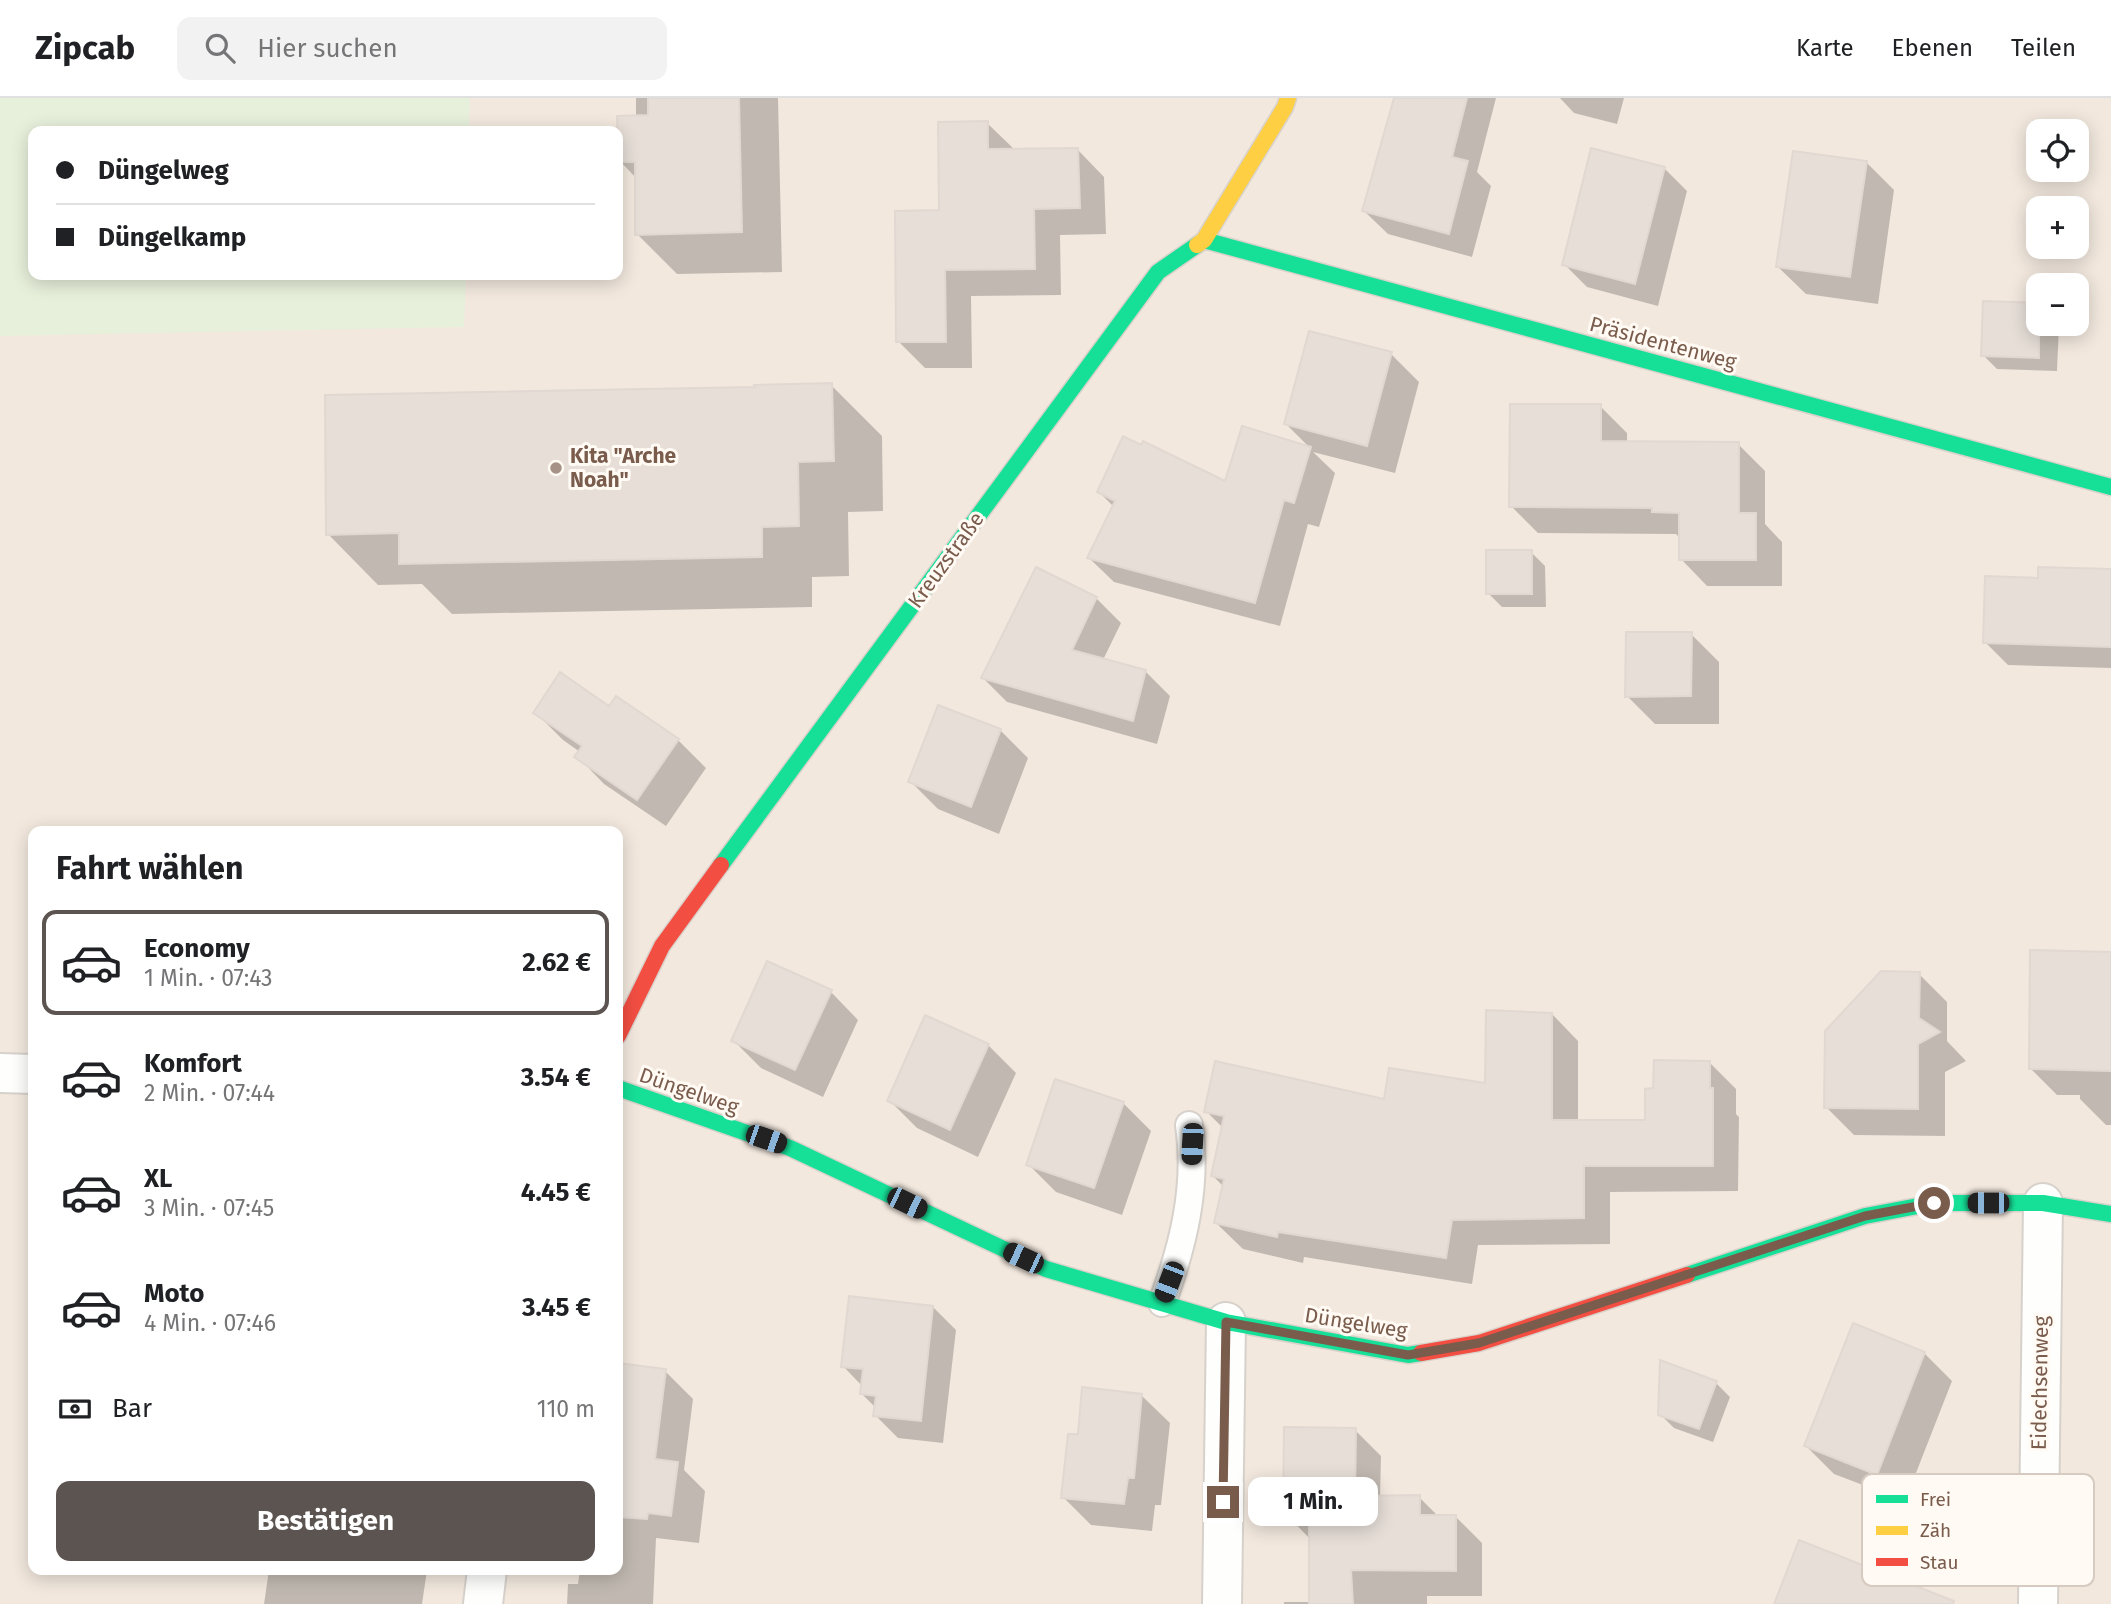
<!DOCTYPE html>
<html lang="de">
<head>
<meta charset="utf-8">
<style>
  :root { --surface:#fff; --page:#f2f2f2; --text:#202124; --muted:#757577; --line:#e0e0e0; --accent:#5c5450 }
  body { margin:0; font-family:"Fira Sans",sans-serif; background:var(--page); color:var(--text); height:100vh; display:flex; flex-direction:column; font-size:26px; white-space:nowrap }
  * { box-sizing:border-box; margin:0 }
  p { font-size:23px; color:var(--muted) }
  .icon { flex:none; width:38px; height:38px; fill:none; stroke:currentColor; stroke-width:2; stroke-linecap:round; stroke-linejoin:round }
  .map { position:relative; flex:1; overflow:hidden }
  .details { position:absolute; left:28px; top:728px; width:595px; height:749px; display:flex; flex-direction:column; background:var(--surface); border-radius:14px; box-shadow:0 4px 18px #0003 }
  .details>* { flex:none }
  .hud { position:absolute; left:28px; top:28px; width:595px; height:154px; border-radius:14px; box-shadow:0 4px 18px #0003; display:grid; align-content:center; height:154px; padding:0 28px; background:var(--surface) }
  .buttons { position:absolute; left:2026px; top:21px; display:grid; gap:14px }
  .buttons a { display:grid; place-items:center; width:63px; height:63px; border-radius:14px; background:var(--surface); box-shadow:0 4px 18px #0003; font-size:35px }
  .end { position:absolute; width:32px; height:32px; margin:-16px; border:9px solid #7a5c4d; background:#fff; box-shadow:0 0 0 4px #fff }
  .from { border-radius:50% }
  .bubble { position:absolute; height:49px; border-radius:14px; background:var(--surface); box-shadow:0 4px 18px #0003; font-size:23px; font-weight:700; line-height:49px; text-align:center }
  .car { position:absolute; width:21px; height:42px; margin:-21px -10px; border-radius:9px; box-shadow:0 0 5px 2px #0007; background:linear-gradient(#222 24%,#8ab4d8 0 40%,#222 0 76%,#8ab4d8 0 86%,#222 0) }
  .hud b { display:flex; align-items:center; gap:24px; height:66px; font-size:26px }
  .hud b+b { border-top:2px solid var(--line) }
  .hud i { width:18px; height:18px; background:var(--text) }
  ul { padding:0; list-style:none }
  li { display:flex; align-items:center; gap:21px; height:105px; margin:0 14px 10px; padding:0 14px; border:4px solid transparent; border-radius:14px }
  li div { flex:1 }
  li b { display:block; font-size:26px }
  li em { font-style:normal; font-weight:700 }
  li.active { border-color:var(--accent) }
  li>.icon { width:63px; height:63px; stroke-width:1.5 }
  h2 { padding:0 28px; font-size:32px; line-height:84px }
  .pay { display:flex; align-items:center; gap:18px; height:77px; padding:0 28px; font-size:26px }
  .pay p { margin-inline-start:auto }
  .button { display:flex; gap:14px; margin-top:auto; padding:14px 28px }
  .button a { flex:1; height:80px; border-radius:14px; background:var(--accent); color:#fff; font-size:28px; font-weight:700; line-height:80px; text-align:center }
  header { display:flex; align-items:center; gap:42px; box-sizing:border-box; height:98px; padding:0 35px; background:var(--surface); border-bottom:2px solid var(--line) }
  header strong { font-size:33px }
  nav { display:flex; gap:38px; margin-inline-start:auto; font-size:24px }
  .search { width:490px; height:63px; background:var(--page); display:flex; align-items:center; gap:18px; box-sizing:border-box; padding:0 24px; border-radius:14px; color:var(--muted); font-size:26px }
  .map>svg:first-child { display:block }
  .residential { fill:#f2e8de; fill-rule:evenodd }
  .green { fill:#e7f0db }
  .shadow { fill:#0003 }
  .building { fill:#e6ded7; stroke:#e2d8d2; stroke-width:2 }
  .lines { fill:none; stroke-linecap:round; stroke-linejoin:round }
  .lane-casing { stroke:#d7d1cb; stroke-width:30 }
  .street-casing { stroke:#d7d1cb; stroke-width:42 }
  .fast-casing { stroke:#d9d2cb; stroke-width:19 }
  .slow-casing { stroke:#d9d2cb; stroke-width:19 }
  .jam-casing { stroke:#d9d2cb; stroke-width:19 }
  .lane { stroke:#fefefd; stroke-width:26 }
  .street { stroke:#fefefd; stroke-width:38 }
  .fast { stroke:#16e098; stroke-width:16 }
  .slow { stroke:#ffcf43; stroke-width:16 }
  .jam { stroke:#f24e42; stroke-width:16 }
  .route { stroke:#7a5c4d; stroke-width:9 }
  .poi-dot { fill:#a69286; stroke:#fffaf3; stroke-width:2.5 }
  .labels { text-anchor:middle; stroke-width:6; stroke-linejoin:round; paint-order:stroke }
  .street-label { font-size:21px; fill:#7a5c4d; stroke:#fffaf3 }
  .poi-label { font-size:21px; font-weight:bold; fill:#7a5c4d; stroke:#fffaf3; text-anchor:start }
  .key { fill:#fffaf3; stroke:#d7cbc1; stroke-width:2 }
  .key-label { font-size:19px; fill:#7a5c4d }
</style>
</head>
<body>
<header>
<strong>Zipcab</strong>
<div class="search"><svg class="icon" aria-label="search" viewBox="0 0 24 24"><circle cx="10" cy="10" r="6"/><path d="M15 15l6 6"/></svg>Hier suchen</div>
<nav><a>Karte</a><a>Ebenen</a><a>Teilen</a></nav>
</header>
<div class="map">
<svg width="2111" height="1506" viewBox="0 0 2111 1506">
  <rect width="100%" height="100%" fill="#f9f5f0"/>
  <path class="residential" d="M 0,0 L 2111,0 L 2111,1506 L 0,1506 ZM 33,33 L 618,33 L 618,177 L 33,177 ZM 2039,33 L 2077,33 L 2077,72 L 2039,72 ZM 2039,110 L 2077,110 L 2077,149 L 2039,149 ZM 2039,187 L 2077,187 L 2077,226 L 2039,226 ZM 33,733 L 618,733 L 618,1472 L 33,1472 Z"/>
  <path class="green" d="M 0,0 L 470,0 L 469,33 L 33,33 L 33,177 L 466,177 L 464,229 L 0,238 Z"/>
  <path class="shadow" d="M 636,0 L 778,0 L 782,174 L 677,176 L 637,136 L 637,81 L 620,63 L 636,19 Z
    M 1395,0 L 1496,0 L 1477,74 L 1491,88 L 1472,159 L 1388,136 L 1364,113 Z
    M 1560,0 L 1624,0 L 1617,26 L 1574,15 Z
    M 987,25 L 1014,51 L 1078,52 L 1104,79 L 1106,136 L 1060,137 L 1061,197 L 971,198 L 972,270 L 925,270 L 898,243 L 941,114 Z
    M 1866,64 L 1894,92 L 1878,206 L 1806,196 L 1778,169 Z
    M 1664,70 L 1687,93 L 1658,208 L 1587,189 L 1564,166 Z
    M 2039,226 L 2059,226 L 2057,273 L 1997,271 L 1983,257 Z
    M 1391,256 L 1419,284 L 1395,375 L 1313,354 L 1335,375 L 1319,429 L 1308,426 L 1280,528 L 1114,484 L 1089,460 L 1114,409 L 1099,394 L 1226,386 L 1244,331 L 1311,351 L 1286,326 Z
    M 831,287 L 882,338 L 883,413 L 848,414 L 849,478 L 812,479 L 812,509 L 452,516 L 422,486 L 378,487 L 328,436 L 756,291 Z
    M 1600,308 L 1627,335 L 1627,345 L 1738,346 L 1765,373 L 1765,426 L 1782,444 L 1782,488 L 1707,488 L 1681,461 L 1681,441 L 1676,436 L 1538,435 L 1511,408 Z
    M 1531,454 L 1545,468 L 1546,509 L 1502,509 L 1488,495 Z
    M 2111,473 L 2111,570 L 2008,567 L 1985,544 L 2040,482 Z
    M 1096,500 L 1121,525 L 1103,562 L 1145,573 L 1170,598 L 1157,646 L 1007,604 L 983,580 Z
    M 1691,536 L 1719,564 L 1719,626 L 1655,626 L 1627,598 Z
    M 610,610 L 678,642 L 706,670 L 666,728 L 604,686 L 577,658 L 580,654 L 563,642 L 535,614 Z
    M 1000,632 L 1028,660 L 999,736 L 938,711 L 910,683 Z
    M 2111,855 L 2111,1027 L 2106,1027 L 2080,1001 L 2080,997 L 2057,997 L 2031,971 Z
    M 1919,876 L 1947,904 L 1947,943 L 1966,963 L 1945,974 L 1945,1038 L 1854,1037 L 1826,1009 Z
    M 831,894 L 858,922 L 823,999 L 761,970 L 733,942 Z
    M 1552,916 L 1578,943 L 1578,1024 L 1647,1024 L 1655,992 L 1709,964 L 1736,991 L 1736,1016 L 1739,1019 L 1738,1093 L 1610,1094 L 1610,1146 L 1478,1147 L 1472,1186 L 1304,1159 L 1303,1165 L 1243,1151 L 1216,1125 L 1224,1089 L 1213,1078 L 1223,1030 L 1206,1013 L 1386,1003 L 1487,987 Z
    M 988,947 L 1016,975 L 978,1059 L 917,1030 L 889,1002 Z
    M 1123,1005 L 1151,1033 L 1122,1117 L 1056,1094 L 1028,1066 Z
    M 933,1209 L 956,1232 L 943,1345 L 898,1340 L 875,1317 L 876,1310 L 862,1296 L 863,1289 L 843,1268 Z
    M 1924,1255 L 1952,1283 L 1905,1403 L 1834,1376 L 1806,1348 Z
    M 618,1267 L 665,1273 L 693,1301 L 684,1372 L 705,1393 L 699,1445 L 656,1440 L 653,1506 L 567,1506 L 568,1486 L 578,1486 L 580,1472 L 618,1472 Z
    M 1716,1285 L 1730,1299 L 1713,1344 L 1674,1330 L 1660,1316 Z
    M 1142,1298 L 1170,1325 L 1161,1407 L 1155,1407 L 1152,1433 L 1091,1427 L 1063,1399 L 1079,1338 Z
    M 1355,1332 L 1381,1358 L 1380,1399 L 1419,1399 L 1439,1419 L 1456,1419 L 1482,1445 L 1482,1498 L 1427,1498 L 1427,1506 L 1284,1506 L 1284,1504 L 1310,1504 L 1311,1442 L 1285,1415 Z
    M 269,1472 L 427,1472 L 422,1506 L 264,1506 Z"/>
  <path class="building" d="M 648,0 L 739,0 L 742,134 L 635,137 L 635,64 L 618,64 L 617,18 L 648,17 Z
    M 1394,0 L 1467,0 L 1452,59 L 1468,63 L 1449,136 L 1362,113 Z
    M 988,23 L 988,51 L 1078,50 L 1080,110 L 1034,111 L 1035,171 L 945,172 L 946,244 L 896,244 L 895,113 L 939,112 L 938,24 Z
    M 1591,50 L 1665,69 L 1635,186 L 1562,167 Z
    M 1793,53 L 1867,63 L 1850,179 L 1776,169 Z
    M 1983,203 L 2039,205 L 2039,260 L 1981,258 Z
    M 1309,233 L 1392,254 L 1367,348 L 1284,326 Z
    M 832,285 L 834,363 L 798,364 L 799,428 L 762,429 L 762,459 L 399,466 L 399,435 L 326,437 L 325,297 L 755,289 L 754,287 Z
    M 1510,306 L 1601,306 L 1601,343 L 1739,344 L 1739,415 L 1756,415 L 1756,462 L 1679,462 L 1679,415 L 1652,414 L 1652,410 L 1509,409 Z
    M 1242,328 L 1311,349 L 1294,405 L 1284,402 L 1255,505 L 1087,460 L 1115,403 L 1097,394 L 1123,338 L 1141,347 L 1143,343 L 1225,383 Z
    M 1486,452 L 1532,452 L 1532,496 L 1486,496 Z
    M 1036,469 L 1097,499 L 1072,552 L 1146,572 L 1133,623 L 981,580 Z
    M 2038,469 L 2111,471 L 2111,549 L 1983,545 L 1985,478 L 2038,480 Z
    M 1626,534 L 1692,534 L 1691,598 L 1625,599 Z
    M 560,574 L 609,608 L 616,598 L 679,641 L 637,702 L 574,659 L 582,648 L 533,615 Z
    M 938,607 L 1001,631 L 971,709 L 908,684 Z
    M 2030,852 L 2111,854 L 2111,973 L 2029,971 Z
    M 767,863 L 832,892 L 795,972 L 731,943 Z
    M 1881,873 L 1920,874 L 1919,920 L 1940,934 L 1918,946 L 1918,1011 L 1824,1010 L 1825,933 Z
    M 1486,912 L 1552,915 L 1552,1022 L 1645,1022 L 1645,991 L 1653,990 L 1654,962 L 1710,963 L 1710,990 L 1713,990 L 1713,1068 L 1584,1068 L 1584,1120 L 1452,1122 L 1446,1160 L 1278,1134 L 1277,1139 L 1214,1125 L 1224,1081 L 1211,1078 L 1224,1018 L 1204,1014 L 1215,963 L 1384,1001 L 1389,970 L 1485,985 Z
    M 925,917 L 989,946 L 950,1032 L 887,1003 Z
    M 1055,981 L 1124,1004 L 1094,1090 L 1026,1067 Z
    M 849,1198 L 933,1208 L 921,1323 L 873,1318 L 876,1298 L 860,1296 L 863,1271 L 841,1269 Z
    M 1853,1225 L 1925,1254 L 1877,1377 L 1804,1348 Z
    M 1660,1262 L 1717,1283 L 1699,1331 L 1658,1317 Z
    M 618,1265 L 666,1271 L 655,1361 L 678,1364 L 671,1418 L 648,1415 L 647,1421 L 618,1419 Z
    M 1082,1289 L 1142,1296 L 1134,1380 L 1128,1380 L 1124,1406 L 1061,1400 L 1068,1336 L 1078,1336 Z
    M 1284,1329 L 1356,1330 L 1355,1398 L 1420,1397 L 1420,1417 L 1456,1417 L 1456,1473 L 1351,1472 L 1353,1506 L 1309,1506 L 1309,1417 L 1283,1416 Z
    M 1799,1442 L 1954,1503 L 1953,1506 L 1774,1506 Z"/>
  <g class="lines">
    <defs>
      <path id="lane" d="M 1162,1205 C 1183,1148 1198,1089 1189,1027"/>
      <path id="street" d="M 0,975 L 33,976
        M 483,1506 L 487,1472
        M 1222,1506 L 1226,1224
        M 2038,1506 L 2043,1105"/>
      <path id="fast" d="M 1204,142 L 2111,389
        M 721,767 L 1158,174 L 1197,147
        M 618,990 L 790,1050 L 1046,1171 L 1226,1224 L 1408,1257 L 1421,1255
        M 1687,1177 L 1865,1118 L 1934,1105 L 2043,1105 L 2111,1116"/>
      <path id="slow" d="M 1197,147 L 1204,142 L 1285,9 L 1288,0"/>
      <path id="jam" d="M 618,938 L 662,848 L 721,767
        M 1421,1255 L 1479,1245 L 1687,1177"/>
    </defs>
    <use href="#lane" class="lane-casing"/>
    <use href="#street" class="street-casing"/>
    <use href="#fast" class="fast-casing"/>
    <use href="#slow" class="slow-casing"/>
    <use href="#jam" class="jam-casing"/>
    <use href="#lane" class="lane"/>
    <use href="#street" class="street"/>
    <use href="#fast" class="fast"/>
    <use href="#slow" class="slow"/>
    <use href="#jam" class="jam"/>
  </g>
  <g class="lines">
    <path class="route" d="M 1223,1404 L 1226,1224 L 1408,1257 L 1479,1245 L 1865,1118 L 1934,1105"/>
  </g>
  <circle class="poi-dot" cx="556" cy="370" r="7"/>
  <g class="labels">
    <g class="street-label">
      <text transform="translate(1663 245) rotate(15)" y="7">Präsidentenweg</text>
      <text transform="translate(946 462) rotate(-54)" y="7">Kreuzstraße</text>
      <text transform="translate(689 993) rotate(19)" y="7">Düngelweg</text>
      <text transform="translate(1356 1225) rotate(9)" y="7">Düngelweg</text>
      <text transform="translate(2040 1285) rotate(-89)" y="7">Eidechsenweg</text>
    </g>
    <g class="poi-label">
      <text x="570" y="365">Kita "Arche<tspan x="570" dy="24">Noah"</tspan></text>
    </g>
  </g>
  <rect x="1862" y="1376" width="232" height="112" rx="10" class="key"/>
  <rect x="1876" y="1397" width="32" height="8" fill="#16e098"/>
  <rect x="1876" y="1428" width="32" height="9" fill="#ffcf43"/>
  <rect x="1876" y="1460" width="32" height="8" fill="#f24e42"/>
  <g class="key-label">
    <text x="1920" y="1408">Frei</text>
    <text x="1920" y="1439">Zäh</text>
    <text x="1920" y="1471">Stau</text>
  </g>
</svg>
<div class="buttons">
<a><svg class="icon" aria-label="locate" viewBox="0 0 24 24"><circle cx="12" cy="12" r="6"/><path d="M12 2v4M12 18v4M2 12h4M18 12h4"/></svg></a>
<a>+</a>
<a>−</a>
</div>
<i class="end from" style="left:1934px;top:1105px"></i>
<i class="end" style="left:1223px;top:1404px"></i>
<div class="bubble" style="left:1248px;top:1379px;width:130px">1 Min.</div>
<i class="car" style="left:766px;top:1041px;rotate:109deg"></i>
<i class="car" style="left:1192px;top:1046px;rotate:183deg"></i>
<i class="car" style="left:907px;top:1105px;rotate:116deg"></i>
<i class="car" style="left:1988px;top:1105px;rotate:270deg"></i>
<i class="car" style="left:1023px;top:1160px;rotate:295deg"></i>
<i class="car" style="left:1169px;top:1184px;rotate:201deg"></i>
<div class="hud">
<b><i class="from"></i>Düngelweg</b>
<b><i></i>Düngelkamp</b>
</div>
<section class="details">
<h2>Fahrt wählen</h2>
<ul>
<li class="active"><svg class="icon" aria-label="car" viewBox="0 0 24 24"><path d="M5 17H2v-5l4-1 3-4h7l3 4 3 1v5h-3M9 17h6M6 11h13"/><circle cx="7" cy="17" r="2"/><circle cx="17" cy="17" r="2"/></svg><div><b>Economy</b><p>1 Min. · 07:43</p></div><em>2.62 €</em></li>
<li><svg class="icon" aria-label="car" viewBox="0 0 24 24"><path d="M5 17H2v-5l4-1 3-4h7l3 4 3 1v5h-3M9 17h6M6 11h13"/><circle cx="7" cy="17" r="2"/><circle cx="17" cy="17" r="2"/></svg><div><b>Komfort</b><p>2 Min. · 07:44</p></div><em>3.54 €</em></li>
<li><svg class="icon" aria-label="car" viewBox="0 0 24 24"><path d="M5 17H2v-5l4-1 3-4h7l3 4 3 1v5h-3M9 17h6M6 11h13"/><circle cx="7" cy="17" r="2"/><circle cx="17" cy="17" r="2"/></svg><div><b>XL</b><p>3 Min. · 07:45</p></div><em>4.45 €</em></li>
<li><svg class="icon" aria-label="car" viewBox="0 0 24 24"><path d="M5 17H2v-5l4-1 3-4h7l3 4 3 1v5h-3M9 17h6M6 11h13"/><circle cx="7" cy="17" r="2"/><circle cx="17" cy="17" r="2"/></svg><div><b>Moto</b><p>4 Min. · 07:46</p></div><em>3.45 €</em></li>
</ul>
<div class="pay"><svg class="icon" aria-label="cash" viewBox="0 0 24 24"><path d="M3 7h18v10H3z"/><circle cx="12" cy="12" r="2"/></svg>Bar<p>110 m</p></div>
<div class="button"><a>Bestätigen</a></div>
</section>
</div>
</body>
</html>
